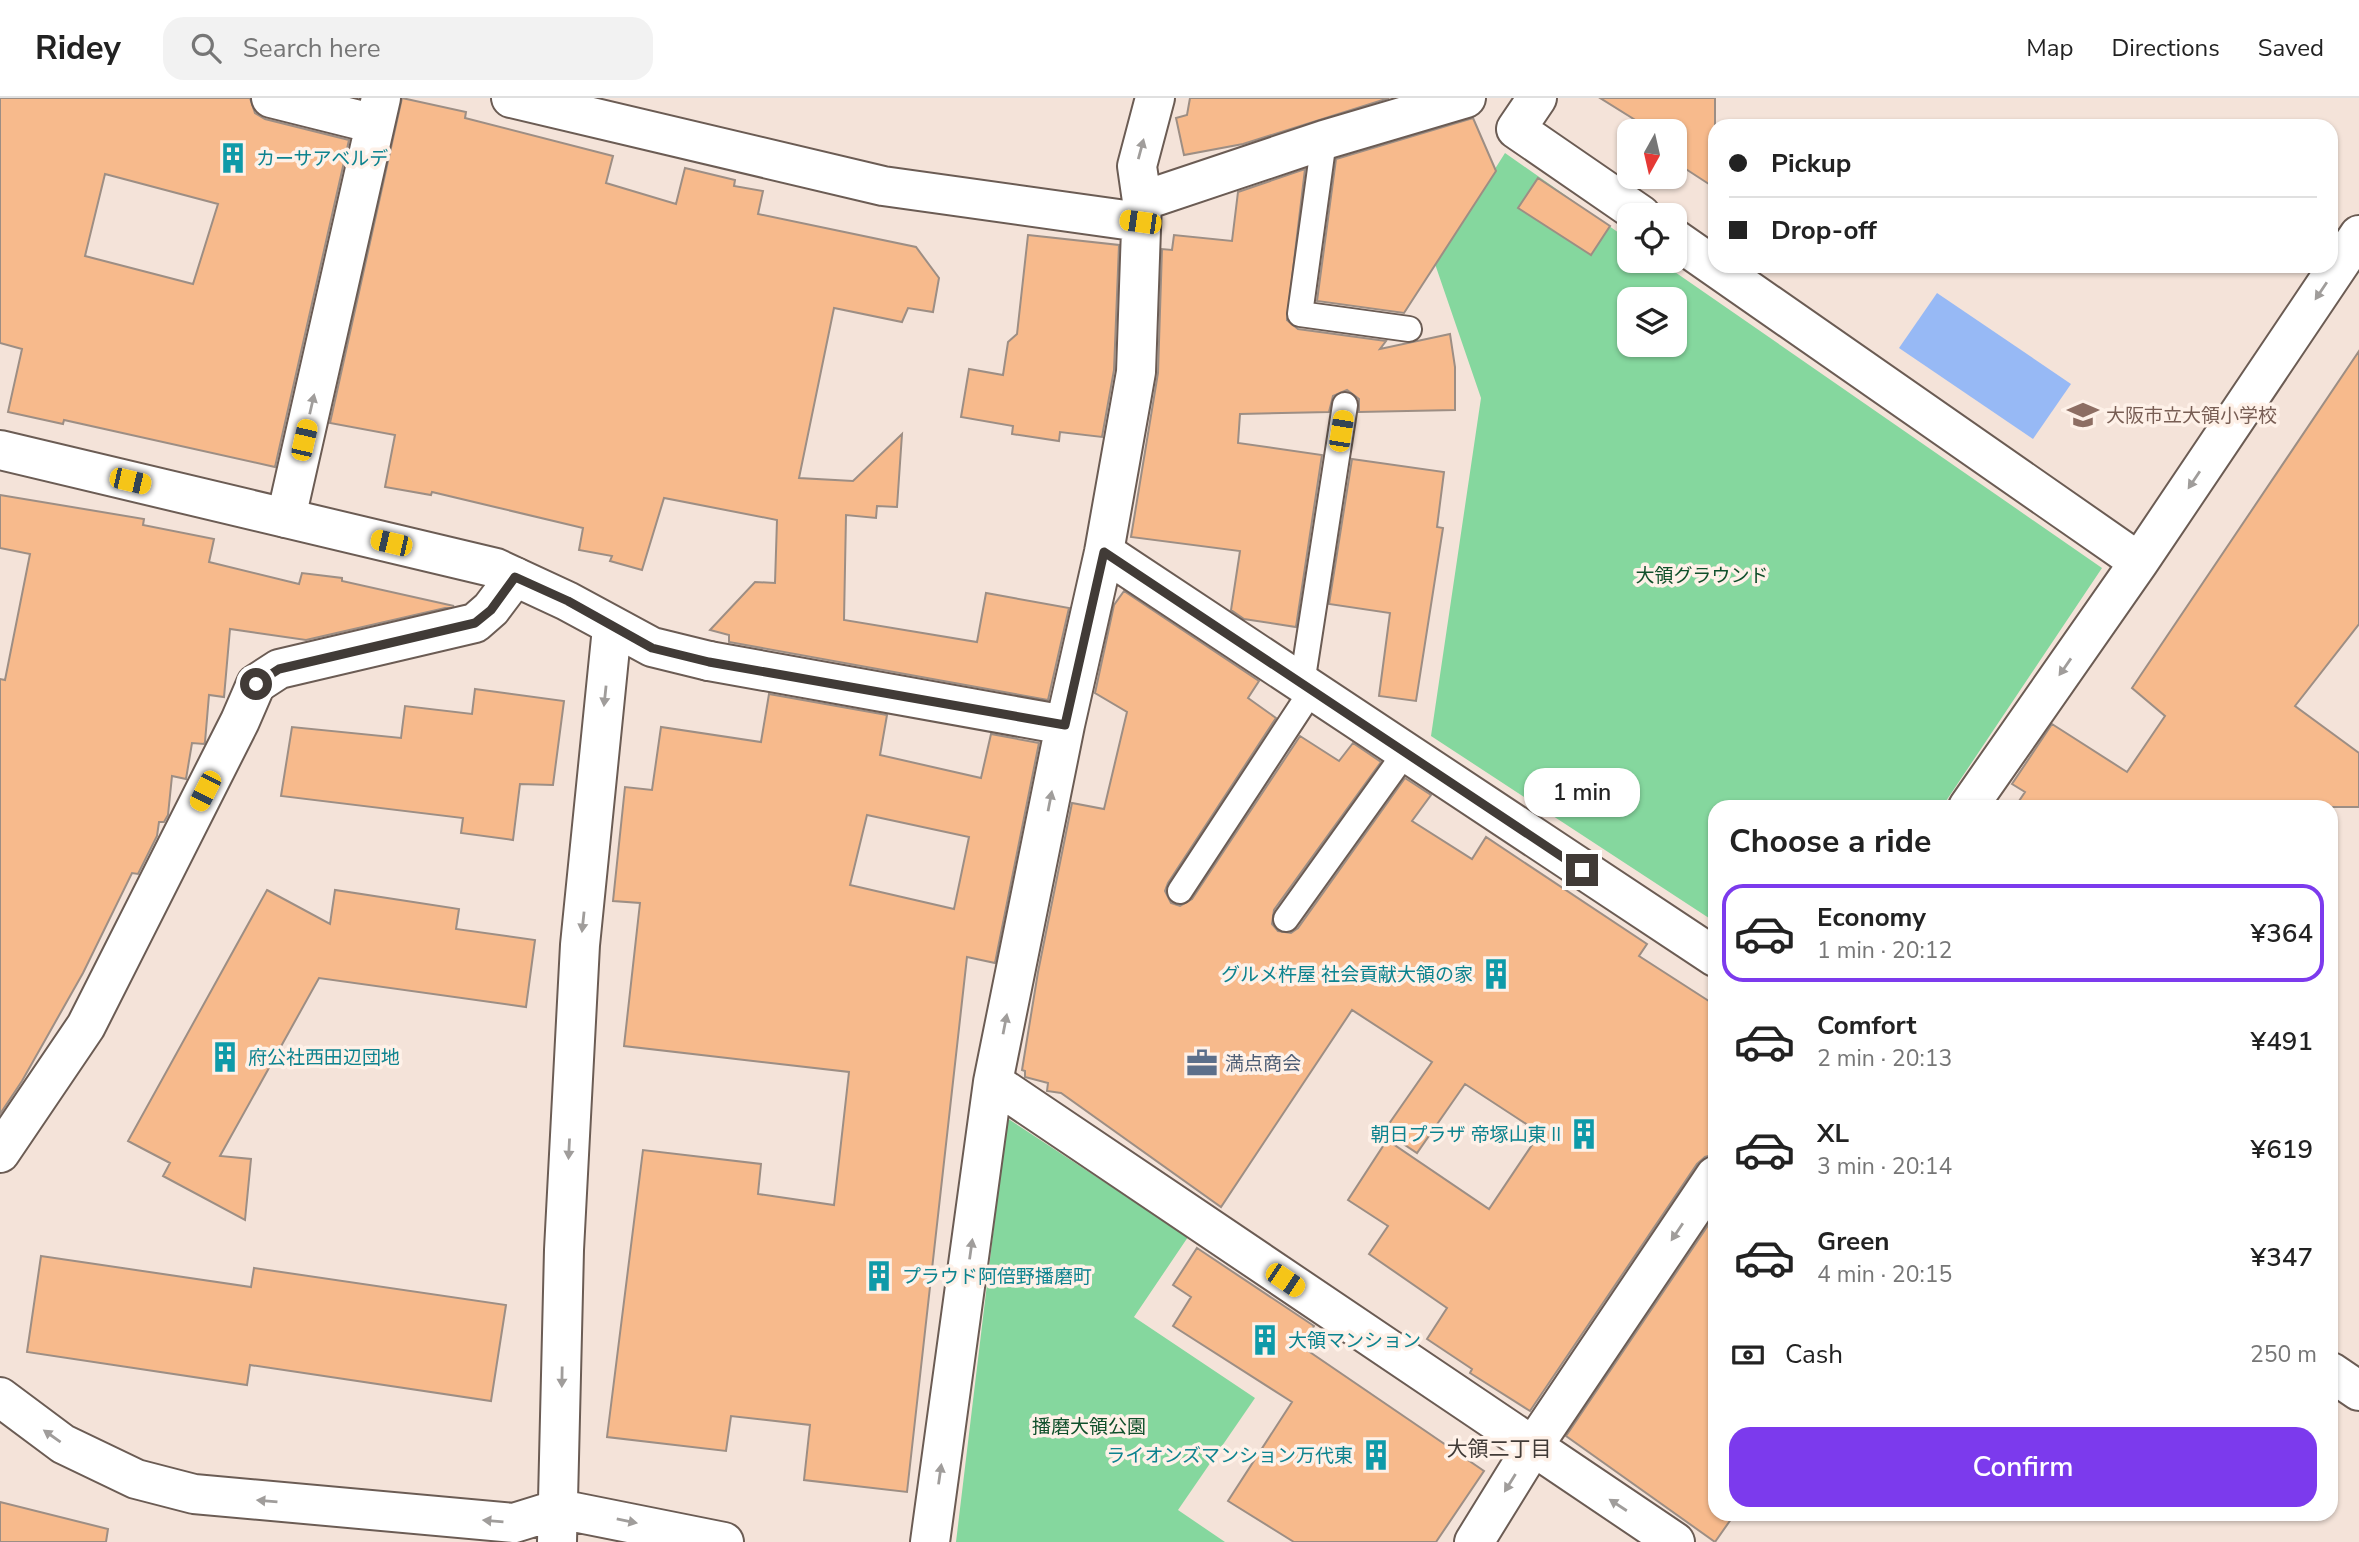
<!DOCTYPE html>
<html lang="en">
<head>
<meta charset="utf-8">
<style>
  :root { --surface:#fff; --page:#f2f2f2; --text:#222; --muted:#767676; --line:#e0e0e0; --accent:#7c3aed }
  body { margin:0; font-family:"Nunito Sans","Noto Sans JP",sans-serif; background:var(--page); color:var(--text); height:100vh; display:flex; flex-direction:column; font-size:26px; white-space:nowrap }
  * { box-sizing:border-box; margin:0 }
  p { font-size:23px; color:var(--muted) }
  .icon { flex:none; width:38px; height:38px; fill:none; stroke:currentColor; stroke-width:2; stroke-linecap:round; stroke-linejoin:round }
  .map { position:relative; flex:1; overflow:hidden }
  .panel { position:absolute; left:1708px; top:702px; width:630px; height:721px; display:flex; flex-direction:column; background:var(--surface); border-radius:21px; box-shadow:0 2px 5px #0004 }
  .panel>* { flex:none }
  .banner { position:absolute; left:1708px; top:21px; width:630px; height:154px; border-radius:21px; box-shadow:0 2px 5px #0004; display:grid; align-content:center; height:154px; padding:0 21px; background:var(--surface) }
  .needle { width:46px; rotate:188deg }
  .controls { position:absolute; left:1617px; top:21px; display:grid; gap:14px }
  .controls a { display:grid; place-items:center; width:70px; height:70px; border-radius:14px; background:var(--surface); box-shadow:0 2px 5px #0004; font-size:35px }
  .end { position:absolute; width:32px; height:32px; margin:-16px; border:9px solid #413b37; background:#fff; box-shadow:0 0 0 4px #fff }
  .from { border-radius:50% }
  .bubble { position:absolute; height:49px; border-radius:21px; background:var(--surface); box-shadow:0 2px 5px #0004; font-size:23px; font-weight:600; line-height:49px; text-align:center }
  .car { position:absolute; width:21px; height:42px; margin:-21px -10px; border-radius:9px; box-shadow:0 0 5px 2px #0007; background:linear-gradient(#f5c518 24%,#345 0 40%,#f5c518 0 76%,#345 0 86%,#f5c518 0) }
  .banner b { display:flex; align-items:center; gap:24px; height:66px; font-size:26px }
  .banner b+b { border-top:2px solid var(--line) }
  .banner i { width:18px; height:18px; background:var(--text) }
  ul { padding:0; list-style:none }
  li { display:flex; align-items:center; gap:21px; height:98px; margin:0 14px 10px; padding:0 7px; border:4px solid transparent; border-radius:21px }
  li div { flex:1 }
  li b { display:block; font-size:26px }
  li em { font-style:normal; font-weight:600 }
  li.on { border-color:var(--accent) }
  li>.icon { width:63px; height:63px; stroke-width:1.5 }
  h2 { padding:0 21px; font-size:32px; line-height:84px }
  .pay { display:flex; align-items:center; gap:18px; height:77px; padding:0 21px; font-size:26px }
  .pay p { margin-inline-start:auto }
  .button { display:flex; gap:14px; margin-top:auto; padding:14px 21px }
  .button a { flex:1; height:80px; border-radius:21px; background:var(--accent); color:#fff; font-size:28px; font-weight:600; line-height:80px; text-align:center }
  header { display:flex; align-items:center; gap:42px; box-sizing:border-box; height:98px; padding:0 35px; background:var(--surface); border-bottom:2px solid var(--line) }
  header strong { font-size:33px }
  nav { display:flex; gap:38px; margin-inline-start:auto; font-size:24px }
  .search { width:490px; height:63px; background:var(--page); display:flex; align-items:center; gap:18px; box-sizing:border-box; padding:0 24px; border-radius:21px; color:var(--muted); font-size:26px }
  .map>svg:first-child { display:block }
  .green { fill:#85d79e; fill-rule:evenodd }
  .water { fill:#97b9f5 }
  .building { fill:#f7ba8c; stroke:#9d8e84; stroke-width:2; fill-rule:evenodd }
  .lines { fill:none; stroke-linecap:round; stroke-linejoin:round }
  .service-casing { stroke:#6b5c54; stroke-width:28 }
  .minor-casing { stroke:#6b5c54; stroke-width:42 }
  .tertiary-casing { stroke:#6b5c54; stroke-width:42 }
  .service { stroke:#fff; stroke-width:24 }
  .minor { stroke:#fff; stroke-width:38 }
  .tertiary { stroke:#fff; stroke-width:38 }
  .oneway { fill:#a09d9b }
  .route { stroke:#413b37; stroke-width:9 }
  .labels { text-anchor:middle; stroke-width:7; stroke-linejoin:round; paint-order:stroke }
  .culture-label { font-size:19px; fill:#0d838f; stroke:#fef1e8; text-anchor:start }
  .education-label { font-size:19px; fill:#785e54; stroke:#fef1e8; text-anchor:start }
  .park-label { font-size:19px; fill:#10502b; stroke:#fef1e8 }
  .service-label { font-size:19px; fill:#4e5e75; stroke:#fef1e8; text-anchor:start }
  .neighbourhood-label { font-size:21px; fill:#413b37; stroke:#fef1e8 }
</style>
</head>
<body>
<header>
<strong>Ridey</strong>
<div class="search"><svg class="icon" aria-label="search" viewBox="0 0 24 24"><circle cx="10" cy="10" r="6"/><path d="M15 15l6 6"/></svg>Search here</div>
<nav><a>Map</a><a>Directions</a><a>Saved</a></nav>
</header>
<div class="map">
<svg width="2359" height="1444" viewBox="0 0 2359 1444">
  <rect width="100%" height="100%" fill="#f4e3d9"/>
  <path class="green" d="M 1505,55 L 1629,142 L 1629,163 L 1659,163 L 2102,470 L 1942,709 L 1715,709 L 1715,824 L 1431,638 L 1481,300 L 1435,166 ZM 1629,201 L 1675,201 L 1675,247 L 1629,247 Z
    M 1007,1020 L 1188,1139 L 1134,1219 L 1255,1300 L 1178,1412 L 1225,1444 L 956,1444 Z"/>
  <path class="water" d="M 1937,195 L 2071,286 L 2033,341 L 1899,250 Z"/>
  <path class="building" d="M 0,0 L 250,0 L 255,15 L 265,21 L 349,42 L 275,369 L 64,322 L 63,326 L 8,314 L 22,251 L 0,245 ZM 105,76 L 218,106 L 193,186 L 85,158 Z
    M 402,0 L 466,14 L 465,20 L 613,58 L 606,85 L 676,106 L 685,70 L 735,82 L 734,88 L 763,93 L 758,116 L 916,149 L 939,180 L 933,214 L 908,210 L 902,224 L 834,210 L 799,380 L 853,383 L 902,336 L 897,409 L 877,408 L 876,420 L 846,417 L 844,522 L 977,544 L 986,495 L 1069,510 L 1048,602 L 729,544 L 729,537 L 710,532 L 755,484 L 775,485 L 777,422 L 664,400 L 642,472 L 610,463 L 612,458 L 579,452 L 583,430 L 432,394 L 431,397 L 385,389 L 395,337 L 330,325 Z
    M 1190,0 L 1389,0 L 1243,46 L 1184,57 L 1176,20 L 1187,17 Z
    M 1600,0 L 1715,0 L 1715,90 L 1675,64 L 1675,33 L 1653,33 Z
    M 1473,20 L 1496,73 L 1404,215 L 1317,203 L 1336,61 Z
    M 1305,71 L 1287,222 L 1298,231 L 1386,243 L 1380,251 L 1450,236 L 1455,269 L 1455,312 L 1359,314 L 1359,301 L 1347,292 L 1333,298 L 1329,314 L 1240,316 L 1238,345 L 1322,357 L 1296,529 L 1244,521 L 1231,512 L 1240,453 L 1131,439 L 1158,275 L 1162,151 L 1172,152 L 1174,137 L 1232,143 L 1238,94 Z
    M 1538,80 L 1610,128 L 1591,157 L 1518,110 Z
    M 1028,137 L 1119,147 L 1114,272 L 1102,339 L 1060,334 L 1059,343 L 1012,336 L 1013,328 L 961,319 L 969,271 L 1003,277 L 1008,244 L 1017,236 Z
    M 2359,253 L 2359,526 L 2295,608 L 2359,655 L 2359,709 L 2015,709 L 2025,694 L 2012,686 L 2052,626 L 2127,674 L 2165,618 L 2132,590 Z
    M 1352,361 L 1444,374 L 1437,429 L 1443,430 L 1416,603 L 1379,598 L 1390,515 L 1329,506 Z
    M 0,397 L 144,421 L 143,427 L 214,441 L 209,464 L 299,486 L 302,475 L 342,480 L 342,483 L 454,508 L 306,542 L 230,531 L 224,599 L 209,597 L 205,644 L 204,646 L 192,645 L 186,681 L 172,678 L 168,717 L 164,724 L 159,724 L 157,738 L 138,776 L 132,775 L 83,875 L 22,983 L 0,1016 L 0,581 L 5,582 L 30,456 L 0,450 Z
    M 1124,493 L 1259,583 L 1248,600 L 1276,620 L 1168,785 L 1165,793 L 1171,805 L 1180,808 L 1192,801 L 1300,638 L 1339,663 L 1353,645 L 1381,664 L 1274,812 L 1272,826 L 1278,833 L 1291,835 L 1298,830 L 1405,680 L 1431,697 L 1412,723 L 1472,761 L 1486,739 L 1647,846 L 1639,858 L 1715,907 L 1715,1056 L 1705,1059 L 1697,1066 L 1530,1313 L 1470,1275 L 1472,1271 L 1427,1241 L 1447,1210 L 1369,1156 L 1388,1128 L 1348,1102 L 1387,1042 L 1489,1111 L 1540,1035 L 1465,986 L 1417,1055 L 1384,1033 L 1432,964 L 1352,912 L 1221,1109 L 1061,995 L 1047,993 L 1048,985 L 1025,979 L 1025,973 L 1022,972 L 1038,874 L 1072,705 L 1104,711 L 1127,614 L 1095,595 L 1114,507 Z
    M 475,591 L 564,603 L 553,687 L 520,686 L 513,742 L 461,735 L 463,720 L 281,698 L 292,629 L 401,640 L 405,608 L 472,616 Z
    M 769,596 L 887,617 L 880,657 L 981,680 L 991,636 L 1039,645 L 995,865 L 967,859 L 907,1394 L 804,1382 L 810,1327 L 731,1318 L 726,1353 L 607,1339 L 643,1052 L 761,1066 L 758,1096 L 834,1107 L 849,974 L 624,948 L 640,805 L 613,803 L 625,689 L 652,692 L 661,629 L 761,644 ZM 867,717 L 969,739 L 954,811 L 850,787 Z
    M 267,792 L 330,826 L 335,792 L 459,811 L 456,831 L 535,842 L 526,909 L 319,880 L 220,1058 L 251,1061 L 245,1122 L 163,1078 L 170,1065 L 128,1043 Z
    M 1715,1117 L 1715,1416 L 1734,1417 L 1715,1444 L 1566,1338 Z
    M 1197,1150 L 1314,1228 L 1301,1248 L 1484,1373 L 1436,1444 L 1294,1444 L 1228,1403 L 1292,1304 L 1173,1228 L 1191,1199 L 1173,1187 Z
    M 41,1158 L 251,1189 L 254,1170 L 506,1207 L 491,1303 L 250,1267 L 247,1287 L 27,1254 Z
    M 0,1404 L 108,1431 L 106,1444 L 0,1444 Z"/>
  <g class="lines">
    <defs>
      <path id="service" d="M 1324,42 L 1300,216 L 1409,231
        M 1302,586 L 1345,307
        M 1180,793 L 1312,592
        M 1286,821 L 1405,655"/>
      <path id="minor" d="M 271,0 L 375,26
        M 511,0 L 883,88 L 1140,124
        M 1537,0 L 1516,31 L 1641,117
        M 1142,103 L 1324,42 L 1466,0
        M 1675,141 L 2139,464
        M 286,420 L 381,0
        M 1104,454 L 1715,859
        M 709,563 L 1065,627
        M 1968,709 L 2139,464 L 2359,137
        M 993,984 L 1675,1444
        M 0,1055 L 86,928 L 240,623 L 256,586 L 279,571 L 475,525 L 491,511 L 515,479
        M 2331,1274 L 2359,1293
        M 0,1299 L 63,1346 L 136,1381 L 194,1396 L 514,1425 L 559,1411 L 724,1444
        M 557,1444 L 564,1152 L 580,847 L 612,530
        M 930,1444 L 993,984 L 1065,627 L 1104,454 L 1136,274 L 1142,103 L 1137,68 L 1155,0
        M 1474,1444 L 1532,1350 L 1715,1078"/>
      <path id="tertiary" d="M 0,352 L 496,470 L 567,503 L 652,549 L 709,563"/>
    </defs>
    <use href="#service" class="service-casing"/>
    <use href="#minor" class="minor-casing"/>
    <use href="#tertiary" class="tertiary-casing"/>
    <use href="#service" class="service"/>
    <use href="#minor" class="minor"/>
    <use href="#tertiary" class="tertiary"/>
  </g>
  <defs><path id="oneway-solid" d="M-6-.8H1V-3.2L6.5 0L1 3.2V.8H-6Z" transform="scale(1.75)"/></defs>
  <g class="oneway">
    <use href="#oneway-solid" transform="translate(1141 51) rotate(-75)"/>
    <use href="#oneway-solid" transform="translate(2321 193) rotate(124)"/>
    <use href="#oneway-solid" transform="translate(312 306) rotate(-77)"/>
    <use href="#oneway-solid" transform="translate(2194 382) rotate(124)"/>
    <use href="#oneway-solid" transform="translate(2065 569) rotate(125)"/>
    <use href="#oneway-solid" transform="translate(605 598) rotate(96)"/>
    <use href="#oneway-solid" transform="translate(1050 703) rotate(-79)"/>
    <use href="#oneway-solid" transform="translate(583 824) rotate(96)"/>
    <use href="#oneway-solid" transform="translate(1005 926) rotate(-79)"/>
    <use href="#oneway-solid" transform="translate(569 1051) rotate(93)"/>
    <use href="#oneway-solid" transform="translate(1677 1134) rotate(124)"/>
    <use href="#oneway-solid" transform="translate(971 1151) rotate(-82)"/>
    <use href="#oneway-solid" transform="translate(562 1279) rotate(91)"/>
    <use href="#oneway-solid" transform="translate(52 1338) rotate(-145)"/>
    <use href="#oneway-solid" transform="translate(940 1376) rotate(-82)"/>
    <use href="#oneway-solid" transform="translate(1510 1385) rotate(122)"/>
    <use href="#oneway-solid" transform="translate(267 1403) rotate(-175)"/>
    <use href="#oneway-solid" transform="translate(1618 1407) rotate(-147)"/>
    <use href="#oneway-solid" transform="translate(493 1423) rotate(-175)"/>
    <use href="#oneway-solid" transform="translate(627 1423) rotate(12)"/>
  </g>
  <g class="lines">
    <path class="route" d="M 256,586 L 279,571 L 475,525 L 491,512 L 515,479 L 568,503 L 652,550 L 709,564 L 1065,627 L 1104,454 L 1582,772"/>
  </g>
  <defs>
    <symbol id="building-bare" viewBox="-9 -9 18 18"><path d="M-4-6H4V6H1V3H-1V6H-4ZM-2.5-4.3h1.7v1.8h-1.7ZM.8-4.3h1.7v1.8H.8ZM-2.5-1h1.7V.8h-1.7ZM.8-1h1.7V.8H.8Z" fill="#0f9aa8" stroke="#fef1e8" stroke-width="2.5" paint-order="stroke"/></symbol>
    <symbol id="school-bare" viewBox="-9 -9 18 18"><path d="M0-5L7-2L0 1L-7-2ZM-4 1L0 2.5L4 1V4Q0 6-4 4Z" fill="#8d6e63" stroke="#fef1e8" stroke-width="2.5" paint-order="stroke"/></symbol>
    <symbol id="office-bare" viewBox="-9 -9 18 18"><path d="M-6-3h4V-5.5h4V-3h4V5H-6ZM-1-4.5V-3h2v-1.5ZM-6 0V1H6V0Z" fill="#5c6f8a" stroke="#fef1e8" stroke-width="2.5" paint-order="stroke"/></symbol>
  </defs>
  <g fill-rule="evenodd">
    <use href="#building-bare" x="211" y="38" width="44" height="44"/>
    <use href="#school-bare" x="2061" y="295" width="44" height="44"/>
    <use href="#building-bare" x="1474" y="854" width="44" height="44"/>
    <use href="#building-bare" x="203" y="937" width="44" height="44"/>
    <use href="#office-bare" x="1180" y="943" width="44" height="44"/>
    <use href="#building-bare" x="1562" y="1014" width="44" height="44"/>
    <use href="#building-bare" x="857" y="1156" width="44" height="44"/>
    <use href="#building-bare" x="1243" y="1220" width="44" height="44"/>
    <use href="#building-bare" x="1354" y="1335" width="44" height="44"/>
  </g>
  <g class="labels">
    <g class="culture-label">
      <text x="256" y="67">カーサアベルデ</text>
      <text x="1473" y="883" text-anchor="end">グルメ杵屋 社会貢献大領の家</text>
      <text x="248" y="966">府公社西田辺団地</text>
      <text x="1561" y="1043" text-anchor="end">朝日プラザ 帝塚山東 II</text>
      <text x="902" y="1185">プラウド阿倍野播磨町</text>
      <text x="1288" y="1249">大領マンション</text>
      <text x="1353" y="1364" text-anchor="end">ライオンズマンション万代東</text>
    </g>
    <g class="education-label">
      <text x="2106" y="324">大阪市立大領小学校</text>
    </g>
    <g class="park-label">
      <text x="1702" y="484">大領グラウンド</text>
      <text x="1089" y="1335">播磨大領公園</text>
    </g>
    <g class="service-label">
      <text x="1225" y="972">満点商会</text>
    </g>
    <g class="neighbourhood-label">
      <text x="1499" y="1358">大領二丁目</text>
    </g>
  </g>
</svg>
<div class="controls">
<a><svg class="needle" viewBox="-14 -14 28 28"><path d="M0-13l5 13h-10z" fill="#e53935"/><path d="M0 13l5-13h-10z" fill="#767676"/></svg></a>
<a><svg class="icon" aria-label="locate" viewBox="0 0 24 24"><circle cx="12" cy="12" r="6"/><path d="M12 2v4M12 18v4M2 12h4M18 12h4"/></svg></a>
<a><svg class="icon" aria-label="layers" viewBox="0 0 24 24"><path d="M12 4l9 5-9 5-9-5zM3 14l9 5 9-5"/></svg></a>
</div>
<i class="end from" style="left:256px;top:586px"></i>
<i class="end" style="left:1582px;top:772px"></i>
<div class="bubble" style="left:1524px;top:670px;width:116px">1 min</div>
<i class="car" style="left:1140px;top:124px;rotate:278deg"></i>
<i class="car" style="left:1341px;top:333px;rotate:9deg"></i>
<i class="car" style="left:304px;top:342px;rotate:13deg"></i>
<i class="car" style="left:130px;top:383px;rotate:103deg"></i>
<i class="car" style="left:391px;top:445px;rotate:283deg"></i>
<i class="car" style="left:205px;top:693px;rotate:207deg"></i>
<i class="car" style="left:1285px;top:1182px;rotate:124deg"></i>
<div class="banner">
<b><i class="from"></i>Pickup</b>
<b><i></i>Drop-off</b>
</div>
<section class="panel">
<h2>Choose a ride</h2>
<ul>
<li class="on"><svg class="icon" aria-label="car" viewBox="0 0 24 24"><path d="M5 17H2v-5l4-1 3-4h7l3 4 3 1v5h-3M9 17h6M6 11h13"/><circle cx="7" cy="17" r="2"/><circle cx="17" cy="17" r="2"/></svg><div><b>Economy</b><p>1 min · 20:12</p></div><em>¥364</em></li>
<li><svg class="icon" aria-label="car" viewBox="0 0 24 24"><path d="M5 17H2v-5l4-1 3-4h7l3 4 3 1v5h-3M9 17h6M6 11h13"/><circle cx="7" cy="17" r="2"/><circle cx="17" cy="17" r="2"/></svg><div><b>Comfort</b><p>2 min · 20:13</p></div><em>¥491</em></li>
<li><svg class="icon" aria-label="car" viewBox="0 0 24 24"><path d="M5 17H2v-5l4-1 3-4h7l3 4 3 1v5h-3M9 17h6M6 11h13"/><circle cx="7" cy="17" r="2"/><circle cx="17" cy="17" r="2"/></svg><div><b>XL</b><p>3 min · 20:14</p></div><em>¥619</em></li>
<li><svg class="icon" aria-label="car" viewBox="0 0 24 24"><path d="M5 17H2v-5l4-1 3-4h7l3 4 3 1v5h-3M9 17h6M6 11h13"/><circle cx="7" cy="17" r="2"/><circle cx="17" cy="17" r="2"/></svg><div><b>Green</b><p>4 min · 20:15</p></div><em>¥347</em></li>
</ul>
<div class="pay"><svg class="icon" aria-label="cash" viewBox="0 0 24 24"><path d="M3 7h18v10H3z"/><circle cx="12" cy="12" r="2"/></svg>Cash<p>250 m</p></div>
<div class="button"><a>Confirm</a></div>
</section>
</div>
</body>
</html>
